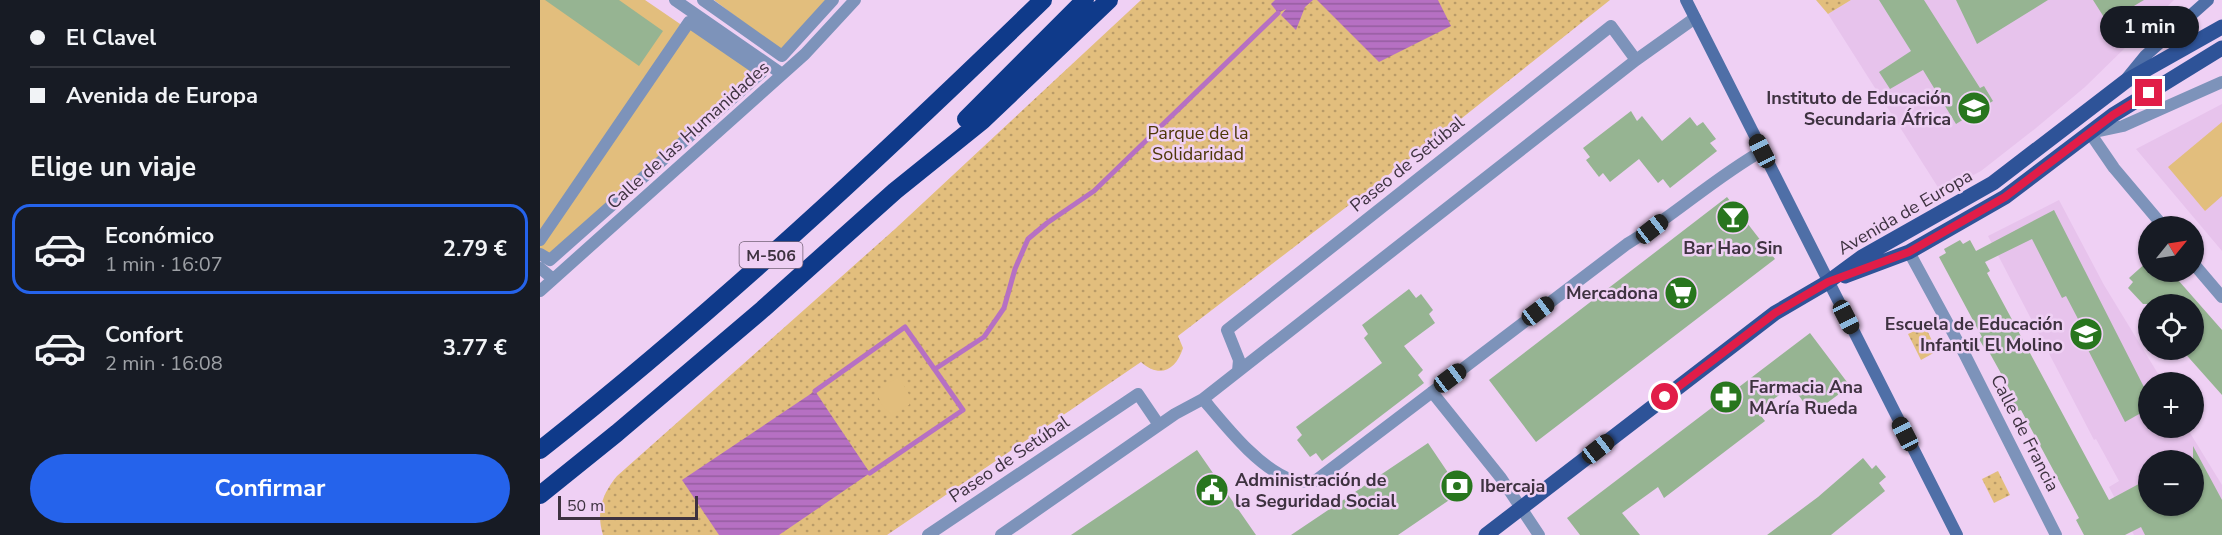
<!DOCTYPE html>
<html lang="es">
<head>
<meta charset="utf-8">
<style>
  :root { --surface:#171b24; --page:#20242c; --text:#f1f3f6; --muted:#9ea1a6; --line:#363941; --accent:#2563eb }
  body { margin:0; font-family:"Nunito Sans",sans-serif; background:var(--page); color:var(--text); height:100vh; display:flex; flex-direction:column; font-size:22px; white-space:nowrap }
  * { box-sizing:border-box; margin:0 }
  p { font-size:20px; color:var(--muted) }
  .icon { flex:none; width:33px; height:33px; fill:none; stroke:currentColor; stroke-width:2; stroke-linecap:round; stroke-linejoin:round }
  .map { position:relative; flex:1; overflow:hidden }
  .panel { display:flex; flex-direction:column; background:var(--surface); width:540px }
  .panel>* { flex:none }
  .guide { display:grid; align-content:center; height:132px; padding:0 30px; background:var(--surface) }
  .needle { width:39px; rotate:60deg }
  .tools { position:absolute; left:1598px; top:216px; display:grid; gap:12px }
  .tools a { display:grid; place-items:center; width:66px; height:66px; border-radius:50%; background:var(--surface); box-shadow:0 2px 4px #0004; font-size:30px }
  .scale { position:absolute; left:18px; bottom:15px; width:140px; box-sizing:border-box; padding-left:6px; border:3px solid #3e3240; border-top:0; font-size:16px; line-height:21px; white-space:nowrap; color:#3e3240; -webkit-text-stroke:4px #efd0f4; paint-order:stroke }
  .end { position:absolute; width:27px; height:27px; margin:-14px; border:8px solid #e11d48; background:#fff; box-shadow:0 0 0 3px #fff }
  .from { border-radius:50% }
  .bubble { position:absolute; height:42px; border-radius:21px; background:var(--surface); box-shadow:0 2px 4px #0004; font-size:20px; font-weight:700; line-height:42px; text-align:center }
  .car { position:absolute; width:18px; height:36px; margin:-18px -9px; border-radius:8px; box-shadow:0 0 4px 2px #0007; background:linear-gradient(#222 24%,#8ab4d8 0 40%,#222 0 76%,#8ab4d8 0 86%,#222 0) }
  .guide b { display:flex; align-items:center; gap:21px; height:57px; font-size:22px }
  .guide b+b { border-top:2px solid var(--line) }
  .guide i { width:15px; height:15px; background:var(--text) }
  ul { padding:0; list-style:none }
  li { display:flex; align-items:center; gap:18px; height:90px; margin:0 12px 9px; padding:0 18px; border:3px solid transparent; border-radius:18px }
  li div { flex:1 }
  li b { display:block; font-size:22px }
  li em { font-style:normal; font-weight:700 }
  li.on { border-color:var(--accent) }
  li>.icon { width:54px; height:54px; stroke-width:1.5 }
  h2 { padding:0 30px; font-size:27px; line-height:72px }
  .action { display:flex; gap:12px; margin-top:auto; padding:12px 30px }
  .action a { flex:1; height:69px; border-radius:36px; background:var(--accent); color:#fff; font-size:24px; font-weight:700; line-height:69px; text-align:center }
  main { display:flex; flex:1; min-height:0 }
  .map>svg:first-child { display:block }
  .built { fill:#e7c3ec; fill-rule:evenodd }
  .park { fill:url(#park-dots) }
  .garden { fill:#e2be7d }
  .water { fill:url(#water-rules) }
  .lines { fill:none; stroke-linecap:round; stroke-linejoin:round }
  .stream { stroke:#b670c3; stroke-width:5 }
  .building { fill:#96b492 }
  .street { stroke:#7d93ba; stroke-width:12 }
  .secondary { stroke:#4f6fa7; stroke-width:12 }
  .primary { stroke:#2e5398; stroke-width:15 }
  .highway { stroke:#0f3a8a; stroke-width:18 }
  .route { stroke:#e11d48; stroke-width:8 }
  .labels { text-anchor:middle; stroke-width:5; stroke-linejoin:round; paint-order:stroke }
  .shield { fill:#efd0f4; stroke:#736176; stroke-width:1.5 }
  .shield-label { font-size:16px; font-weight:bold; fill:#3e3240 }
  .poi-label { font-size:18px; font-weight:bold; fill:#3e3240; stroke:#efd0f4; text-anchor:end }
  .park-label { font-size:18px; fill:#4d3706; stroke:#efd0f4 }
  .street-label { font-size:18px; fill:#3e3240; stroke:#efd0f4 }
</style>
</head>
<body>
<main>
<section class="panel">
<div class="guide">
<b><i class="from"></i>El Clavel</b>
<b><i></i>Avenida de Europa</b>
</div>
<h2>Elige un viaje</h2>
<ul>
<li class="on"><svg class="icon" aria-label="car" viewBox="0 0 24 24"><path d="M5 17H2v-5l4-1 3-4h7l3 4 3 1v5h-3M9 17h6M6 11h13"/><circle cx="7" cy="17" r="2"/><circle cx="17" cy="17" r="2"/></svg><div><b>Económico</b><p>1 min · 16:07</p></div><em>2.79 €</em></li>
<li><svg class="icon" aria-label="car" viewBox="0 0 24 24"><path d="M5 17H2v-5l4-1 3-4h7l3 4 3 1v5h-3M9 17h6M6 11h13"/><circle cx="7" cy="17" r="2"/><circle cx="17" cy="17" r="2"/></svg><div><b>Confort</b><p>2 min · 16:08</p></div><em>3.77 €</em></li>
</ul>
<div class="action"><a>Confirmar</a></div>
</section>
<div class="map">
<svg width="1682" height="535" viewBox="0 0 1682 535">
  <defs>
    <pattern id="park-dots" width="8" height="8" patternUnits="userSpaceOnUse" patternTransform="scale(1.5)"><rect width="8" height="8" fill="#e2be7d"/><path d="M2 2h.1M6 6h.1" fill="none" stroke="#b99b68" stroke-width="1.8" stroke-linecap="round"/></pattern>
    <pattern id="water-rules" width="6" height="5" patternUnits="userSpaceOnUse" patternTransform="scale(1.5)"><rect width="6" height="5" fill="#b670c3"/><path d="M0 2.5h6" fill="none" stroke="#955da0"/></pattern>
  </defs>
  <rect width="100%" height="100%" fill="#efd0f4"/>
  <path class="built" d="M 1311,0 L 1634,0 L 1545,87 L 1496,128 L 1441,171 L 1401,192 L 1288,14 Z
    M 1682,104 L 1682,251 L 1596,149 Z
    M 1519,200 L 1564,285 L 1623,382 L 1608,382 L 1608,428 L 1647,428 L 1682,485 L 1682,535 L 1594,535 L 1569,487 L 1579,481 L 1556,439 L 1554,440 L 1448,236 ZM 1608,460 L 1653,460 L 1653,506 L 1608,506 Z"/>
  <path class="park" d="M 601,0 L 1070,0 L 907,130 L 638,336 L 643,348 C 636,370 620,379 601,362 L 347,535 L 63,535 C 56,512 62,494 77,476 L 355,229 Z
    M 1276,0 L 1311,0 L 1288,14 Z
    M 1385,326 L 1397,351 L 1381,360 L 1368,334 Z
    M 1458,471 L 1470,495 L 1454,503 L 1442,479 Z"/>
  <path class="garden" d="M 0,0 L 105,0 L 146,28 L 0,240 Z
    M 174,0 L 288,0 L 240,50 Z
    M 150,27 L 214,71 L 10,255 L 0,250 L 0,242 Z
    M 1682,122 L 1682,196 L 1665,211 L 1628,167 Z
    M 355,379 L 360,379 L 371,398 L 369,405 L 353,415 C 344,411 337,399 338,390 Z"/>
  <path class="water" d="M 735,0 L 773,0 L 765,7 L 756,30 L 741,15 L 746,9 L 738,13 L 731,4 Z
    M 777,0 L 898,0 L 911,26 L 839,62 Z
    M 275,391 L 330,473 L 239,535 L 179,535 L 142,480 Z"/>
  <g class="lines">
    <path class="stream" d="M 395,369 L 444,337 L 464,308 L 475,269 L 488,239 L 507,223 L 554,191 L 738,13
      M 275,391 L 365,327 L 423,410 L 330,473"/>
  </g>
  <path class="building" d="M 5,0 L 79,0 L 123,31 L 99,66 Z
    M 1339,0 L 1384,0 L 1440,88 L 1444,86 L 1453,101 L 1416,124 L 1383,70 L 1350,89 L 1339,72 L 1371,51 Z
    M 1416,0 L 1508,0 L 1437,44 Z
    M 1553,0 L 1604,0 L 1567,22 Z
    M 1091,111 L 1097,121 L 1102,116 L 1122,141 L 1150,117 L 1157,126 L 1163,122 L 1176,139 L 1170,143 L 1177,151 L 1130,188 L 1123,179 L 1118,183 L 1099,159 L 1070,182 L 1063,173 L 1059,177 L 1046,160 L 1050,157 L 1043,148 Z
    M 1187,197 L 1235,259 L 996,442 L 949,380 Z
    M 1514,210 L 1608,395 L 1608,409 L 1585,422 L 1544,342 L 1549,340 L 1526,296 L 1522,298 L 1492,239 L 1445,262 L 1450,271 L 1447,273 L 1569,500 L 1608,479 L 1608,506 L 1653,506 L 1653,446 L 1682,500 L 1682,535 L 1605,535 L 1601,527 L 1585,535 L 1544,535 L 1536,520 L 1539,518 L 1481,410 L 1478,411 L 1471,399 L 1474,398 L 1463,377 L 1448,350 L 1446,351 L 1439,339 L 1442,337 L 1399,257 L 1406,253 L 1404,249 L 1420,240 L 1423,244 L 1430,240 L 1436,251 Z
    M 1608,261 L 1608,272 L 1631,272 L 1682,330 L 1682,395 L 1642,350 L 1653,350 L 1653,304 L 1603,304 L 1588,288 L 1593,282 L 1589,278 Z
    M 869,289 L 876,298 L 881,294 L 893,310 L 889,314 L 895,323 L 864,346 L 883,370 L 878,375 L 884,383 L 782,461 L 776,453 L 770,457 L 757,440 L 762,435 L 756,427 L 842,363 L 824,338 L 828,334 L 822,325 Z
    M 1270,333 L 1310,386 L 1272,414 L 1252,386 L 1217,411 L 1225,421 L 1124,498 L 1118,487 L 1082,513 L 1100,535 L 1040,535 L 1027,518 Z
    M 888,443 L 921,492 L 858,535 L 751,535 Z
    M 657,450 L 716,535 L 531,535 L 589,496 Z
    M 1323,458 L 1332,469 L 1336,465 L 1346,477 L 1339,483 L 1345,491 L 1291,535 L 1227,535 L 1278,497 Z"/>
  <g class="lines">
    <path class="street" d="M 135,0 L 242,74
      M 163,0 L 242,56 L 293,0
      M 1623,226 L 1574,168 L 1550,133 L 1583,126 L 1682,82
      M 0,240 L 149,22 L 222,72 L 10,260 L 0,254
      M 1369,252 L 1425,355 L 1516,535
      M 1653,263 L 1682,297
      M 0,268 L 13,279
      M 0,291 L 265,54 L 315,0
      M 698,371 L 699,360 L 687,330 L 1071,26 L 1096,60
      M 892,392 L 961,478 L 999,535
      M 663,399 C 685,425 718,468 752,480 C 758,483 767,481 775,481 L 1087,244 C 1134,216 1174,178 1222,151
      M 388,535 L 598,394 L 619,425
      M 461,535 L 635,414 L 663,399 L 1096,60 L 1155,18"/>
    <path class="secondary" d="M 1146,0 L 1417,535
      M 1587,78 L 1605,56 L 1668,0"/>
    <path class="primary" d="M 1305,276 L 1369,252 L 1465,197 L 1573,115 L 1682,48
      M 946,535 L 1235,313 L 1288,282 L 1322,257 L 1453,183 L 1586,81 L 1682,27"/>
    <path class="highway" d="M 426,119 L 545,0
      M 0,450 C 177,310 341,157 503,0
      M 0,495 L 77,433 L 223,309 L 355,191 L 442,121 L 569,0"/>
  </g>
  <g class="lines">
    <path class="route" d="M 1125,397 L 1235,313 L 1288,282 L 1369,252 L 1465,197 L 1573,115 L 1609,93"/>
  </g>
  <defs>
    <symbol id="school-disc" viewBox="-11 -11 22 22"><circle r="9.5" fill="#28761e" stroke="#efd0f4"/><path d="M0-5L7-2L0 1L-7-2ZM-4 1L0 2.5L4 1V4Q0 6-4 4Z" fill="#fff"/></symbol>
    <symbol id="bar-disc" viewBox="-11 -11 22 22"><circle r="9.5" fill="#28761e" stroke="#efd0f4"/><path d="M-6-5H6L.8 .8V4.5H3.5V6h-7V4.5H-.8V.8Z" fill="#fff"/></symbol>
    <symbol id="supermarket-disc" viewBox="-11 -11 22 22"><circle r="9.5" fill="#28761e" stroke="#efd0f4"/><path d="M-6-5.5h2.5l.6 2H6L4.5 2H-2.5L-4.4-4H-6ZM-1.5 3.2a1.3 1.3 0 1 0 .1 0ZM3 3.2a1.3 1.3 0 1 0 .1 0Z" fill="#fff"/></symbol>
    <symbol id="pharmacy-disc" viewBox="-11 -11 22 22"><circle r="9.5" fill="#28761e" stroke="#efd0f4"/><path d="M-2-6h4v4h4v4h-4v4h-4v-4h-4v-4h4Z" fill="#fff"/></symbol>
    <symbol id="bank-disc" viewBox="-11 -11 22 22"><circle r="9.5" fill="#28761e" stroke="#efd0f4"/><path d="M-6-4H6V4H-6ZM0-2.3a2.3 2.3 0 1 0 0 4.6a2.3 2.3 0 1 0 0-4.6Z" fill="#fff"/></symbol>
    <symbol id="civic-disc" viewBox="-11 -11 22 22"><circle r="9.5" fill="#28761e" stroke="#efd0f4"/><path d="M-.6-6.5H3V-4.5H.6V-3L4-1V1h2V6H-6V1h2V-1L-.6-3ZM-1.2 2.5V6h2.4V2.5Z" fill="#fff"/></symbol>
  </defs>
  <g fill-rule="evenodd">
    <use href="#school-disc" x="1415" y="89" width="38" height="38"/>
    <use href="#bar-disc" x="1174" y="198" width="38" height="38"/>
    <use href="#supermarket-disc" x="1122" y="274" width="38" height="38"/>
    <use href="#school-disc" x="1527" y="315" width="38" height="38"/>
    <use href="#pharmacy-disc" x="1167" y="378" width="38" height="38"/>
    <use href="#bank-disc" x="898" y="467" width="38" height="38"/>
    <use href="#civic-disc" x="653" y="471" width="38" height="38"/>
  </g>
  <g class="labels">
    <rect class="shield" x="199.5" y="242" width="63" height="26" rx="4.5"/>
    <g class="shield-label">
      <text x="231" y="261">M-506</text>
    </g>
    <g class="poi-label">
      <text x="1411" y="104">Instituto de Educación<tspan x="1411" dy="21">Secundaria África</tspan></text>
      <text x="1193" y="254" text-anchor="middle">Bar Hao Sin</text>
      <text x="1118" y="299">Mercadona</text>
      <text x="1523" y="330">Escuela de Educación<tspan x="1523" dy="21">Infantil El Molino</tspan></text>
      <text x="1209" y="393" text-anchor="start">Farmacia Ana<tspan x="1209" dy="21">MAría Rueda</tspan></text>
      <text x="695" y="486" text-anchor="start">Administración de<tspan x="695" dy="21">la Seguridad Social</tspan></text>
      <text x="940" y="492" text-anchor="start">Ibercaja</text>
    </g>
    <g class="park-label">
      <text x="658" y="139">Parque de la<tspan x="658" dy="21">Solidaridad</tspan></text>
    </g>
    <g class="street-label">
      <text transform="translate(148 135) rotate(-42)" y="6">Calle de las Humanidades</text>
      <text transform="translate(867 164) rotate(-39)" y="6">Paseo de Setúbal</text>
      <text transform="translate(1365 212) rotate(-30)" y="6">Avenida de Europa</text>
      <text transform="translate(1485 433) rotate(63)" y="6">Calle de Francia</text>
      <text transform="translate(469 459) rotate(-34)" y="6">Paseo de Setúbal</text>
    </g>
  </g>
</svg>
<div class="tools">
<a><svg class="needle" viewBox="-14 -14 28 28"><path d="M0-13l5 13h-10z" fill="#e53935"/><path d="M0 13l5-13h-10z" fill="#9ea1a6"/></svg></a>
<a><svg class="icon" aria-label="locate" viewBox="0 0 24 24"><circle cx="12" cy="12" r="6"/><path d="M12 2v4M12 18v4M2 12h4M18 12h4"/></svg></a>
<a>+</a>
<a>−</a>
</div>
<div class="scale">50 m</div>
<i class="end from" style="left:1125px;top:397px"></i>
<i class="end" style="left:1609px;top:93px"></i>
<div class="bubble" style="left:1560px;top:6px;width:99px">1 min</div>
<i class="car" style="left:1222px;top:151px;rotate:333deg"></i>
<i class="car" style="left:1112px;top:229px;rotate:52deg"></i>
<i class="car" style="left:998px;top:311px;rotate:53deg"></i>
<i class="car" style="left:1306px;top:317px;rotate:153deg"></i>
<i class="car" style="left:910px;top:378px;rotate:53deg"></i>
<i class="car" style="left:1365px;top:434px;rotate:333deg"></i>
<i class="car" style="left:1058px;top:449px;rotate:52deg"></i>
</div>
</main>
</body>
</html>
